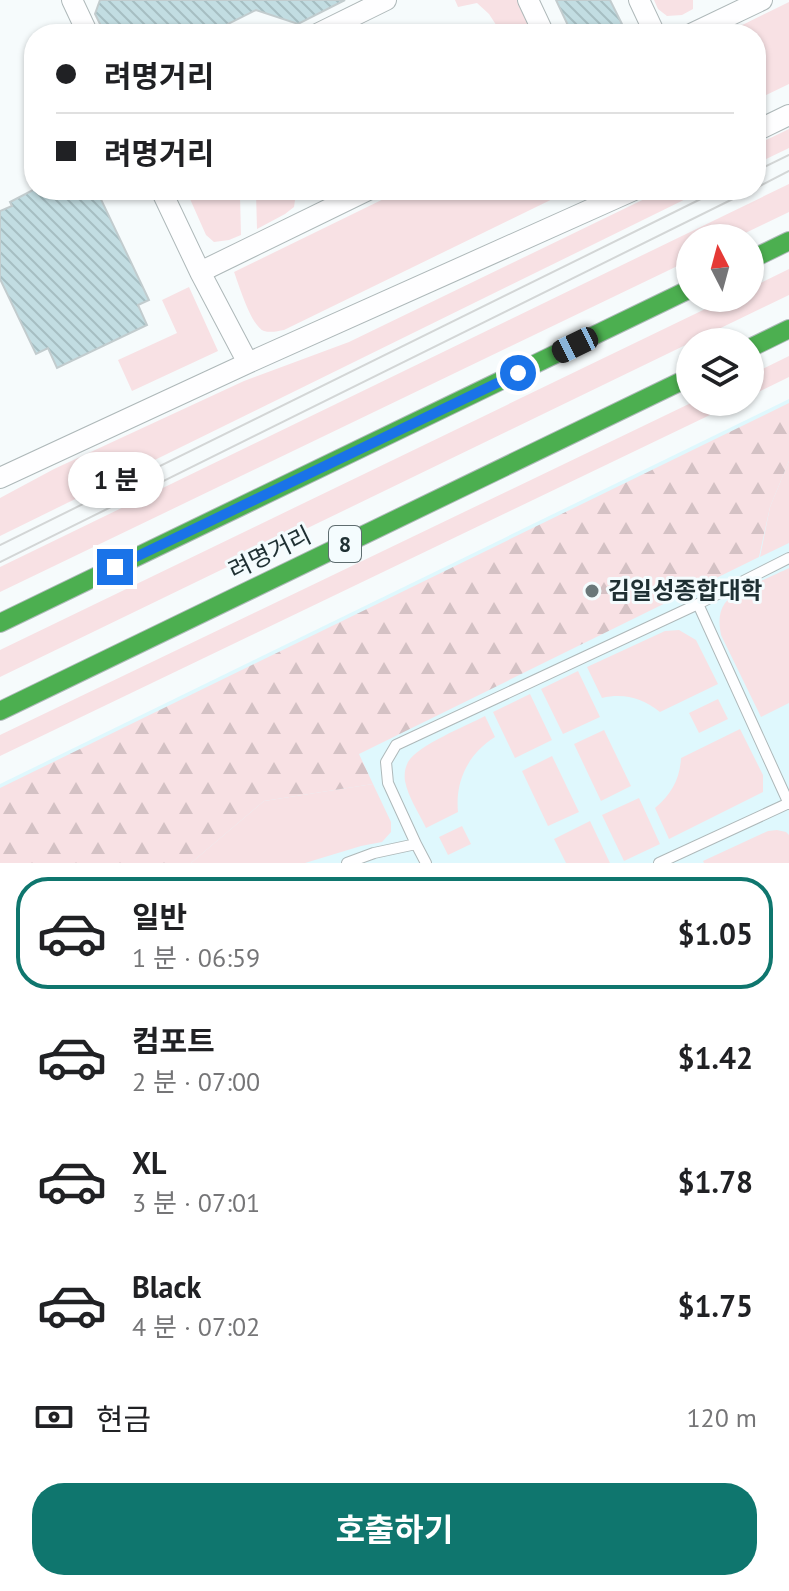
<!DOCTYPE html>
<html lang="ko">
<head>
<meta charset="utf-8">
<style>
  :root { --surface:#fff; --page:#f2f2f2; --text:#202124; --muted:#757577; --line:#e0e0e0; --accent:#0f766e }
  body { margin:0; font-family:"PT Sans","Noto Sans KR",sans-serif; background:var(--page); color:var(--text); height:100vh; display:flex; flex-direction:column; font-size:30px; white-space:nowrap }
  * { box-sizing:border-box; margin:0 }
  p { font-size:26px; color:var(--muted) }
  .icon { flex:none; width:44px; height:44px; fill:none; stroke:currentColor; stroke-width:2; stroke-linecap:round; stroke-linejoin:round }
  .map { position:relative; height:863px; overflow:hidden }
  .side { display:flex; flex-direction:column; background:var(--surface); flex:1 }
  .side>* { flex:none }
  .banner { position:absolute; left:24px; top:24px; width:742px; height:176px; border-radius:32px; box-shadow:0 2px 6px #0004; display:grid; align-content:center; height:176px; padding:0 32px; background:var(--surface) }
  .needle { width:52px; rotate:354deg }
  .buttons { position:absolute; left:676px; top:224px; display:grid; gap:16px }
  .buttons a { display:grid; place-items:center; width:88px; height:88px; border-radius:50%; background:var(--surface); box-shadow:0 2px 6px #0004; font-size:40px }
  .end { position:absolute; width:36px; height:36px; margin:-18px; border:10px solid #1a73e8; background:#fff; box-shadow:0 0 0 4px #fff }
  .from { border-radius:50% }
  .bubble { position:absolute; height:56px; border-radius:28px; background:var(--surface); box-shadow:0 2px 6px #0004; font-size:26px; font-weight:700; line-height:56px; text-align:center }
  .car { position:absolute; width:24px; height:48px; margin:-24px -12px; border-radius:10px; box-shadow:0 0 6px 2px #0007; background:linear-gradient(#222 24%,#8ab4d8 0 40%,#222 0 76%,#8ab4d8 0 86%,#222 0) }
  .banner b { display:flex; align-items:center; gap:28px; height:76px; font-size:30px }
  .banner b+b { border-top:2px solid var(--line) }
  .banner i { width:20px; height:20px; background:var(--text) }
  ul { padding:14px 0 0; list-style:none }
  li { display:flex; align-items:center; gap:24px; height:112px; margin:0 16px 12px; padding:0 16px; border:4px solid transparent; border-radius:32px }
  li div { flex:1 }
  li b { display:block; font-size:30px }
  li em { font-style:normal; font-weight:700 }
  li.on { border-color:var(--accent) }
  li>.icon { width:72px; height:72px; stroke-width:1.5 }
  .pay { display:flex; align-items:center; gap:20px; height:88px; padding:0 32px; font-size:30px }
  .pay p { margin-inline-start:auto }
  .action { display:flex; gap:16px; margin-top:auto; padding:16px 32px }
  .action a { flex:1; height:92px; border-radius:32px; background:var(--accent); color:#fff; font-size:32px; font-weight:700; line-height:92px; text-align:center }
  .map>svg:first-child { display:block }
  .built { fill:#dff8fd }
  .grass { fill:#f8e1e4 }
  .forest { fill:url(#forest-firs) }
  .building { fill:url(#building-back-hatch); stroke:#c2ccce; stroke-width:2 }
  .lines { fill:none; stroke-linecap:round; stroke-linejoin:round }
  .lane-casing { stroke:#aeb8b9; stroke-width:12 }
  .street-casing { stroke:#aeb8b9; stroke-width:22 }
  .fast-casing { stroke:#aeb8b9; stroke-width:20 }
  .lane { stroke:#fefeff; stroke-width:10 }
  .street { stroke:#fefeff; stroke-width:20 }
  .fast { stroke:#4caf50; stroke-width:18 }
  .tram { stroke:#d3d6d6; stroke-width:2 }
  .route { stroke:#1a73e8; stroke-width:10 }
  .poi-dot { fill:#6a7779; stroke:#f4fcfe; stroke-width:3 }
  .labels { text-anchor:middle; stroke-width:6; stroke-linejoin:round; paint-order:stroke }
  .shield { fill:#f4fcfe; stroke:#5f6d70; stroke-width:2 }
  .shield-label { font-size:22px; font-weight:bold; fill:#1f3033 }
  .street-label { font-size:24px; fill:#1f3033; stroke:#f4fcfe }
  .poi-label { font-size:24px; font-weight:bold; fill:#1f3033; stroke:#f4fcfe; text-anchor:start }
</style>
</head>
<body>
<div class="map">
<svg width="789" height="863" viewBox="0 0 789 863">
  <defs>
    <pattern id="forest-firs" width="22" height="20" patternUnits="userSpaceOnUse" patternTransform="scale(2)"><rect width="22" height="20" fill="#f8e1e4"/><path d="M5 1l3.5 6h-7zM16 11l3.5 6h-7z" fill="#d4c1c4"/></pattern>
    <pattern id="building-back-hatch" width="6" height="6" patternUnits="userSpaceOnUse" patternTransform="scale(2)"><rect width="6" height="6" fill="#c2dde2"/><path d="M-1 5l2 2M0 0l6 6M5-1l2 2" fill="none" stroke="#a6bec2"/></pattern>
  </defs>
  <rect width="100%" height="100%" fill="#f6fbfc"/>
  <path class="built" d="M 789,399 L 789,863 L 0,863 L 0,784 Z"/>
  <path class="grass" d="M 455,0 L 519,0 L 534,34 L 502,34 L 489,14 L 477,3 L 458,7 Z
    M 654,0 L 693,0 L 693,9 L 682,15 L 667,16 L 658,9 Z
    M 789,2 L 789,84 L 756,100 L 756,34 L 724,34 Z
    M 789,129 L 789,148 L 756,164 L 756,145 Z
    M 789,184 L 789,212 L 735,238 L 690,238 L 690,260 L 0,592 L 0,567 Z
    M 186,190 L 223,190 L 240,196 L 241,235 L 229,240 L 214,242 L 206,235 Z
    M 402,190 L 571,190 L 284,330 C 278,331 271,333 264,331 C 251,326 239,285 234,272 Z
    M 663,190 L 704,190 L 0,536 L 0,498 L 54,469 L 244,381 L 349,342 Z
    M 285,192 L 292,195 L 295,200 L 294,207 L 285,214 L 257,229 L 256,193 Z
    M 789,269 L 789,295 L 0,677 L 0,650 L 728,298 L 750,298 L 750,288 Z
    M 189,287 L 218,351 L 132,391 L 118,360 L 177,333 L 162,300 Z
    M 789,356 L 789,377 L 750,396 L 750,375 Z
    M 693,402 L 737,402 L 0,756 L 0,735 Z
    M 789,461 L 789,543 L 760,557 L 770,507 Z
    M 789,568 L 789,703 L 761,717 L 721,635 C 719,624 718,613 725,603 C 735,591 773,576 789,568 Z
    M 679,630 L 696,640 L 718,684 L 660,712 C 642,698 624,693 602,698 L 587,667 L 665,631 Z
    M 578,671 L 600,717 L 563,734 L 541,689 Z
    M 530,694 L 552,740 L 515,758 L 493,712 Z
    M 718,699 L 728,719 L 699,733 L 689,713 Z
    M 485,716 L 495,737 C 468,754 455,781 458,812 L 426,828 C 419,813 408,797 405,781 C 404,774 405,768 408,762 C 418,745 466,726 485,716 Z
    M 740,729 L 763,775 L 763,792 L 669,839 L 655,808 C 671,795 680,779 681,758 Z
    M 604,730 L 631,786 L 601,801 L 574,744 Z
    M 552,756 L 579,812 L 548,826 L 522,771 Z
    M 373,784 L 391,822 L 391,832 L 382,842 L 361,846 L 305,863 L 191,863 L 264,801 Z
    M 639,798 L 660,844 L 624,861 L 602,815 Z
    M 590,821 L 610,863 L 566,863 L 554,839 Z
    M 462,826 L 471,844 L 448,855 L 439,837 Z
    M 777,830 L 786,832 L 789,835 L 789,863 L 704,863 L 703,861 L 768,831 Z"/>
  <path class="forest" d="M 789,403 L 789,461 L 770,507 L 759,557 L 359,754 L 373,784 L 264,801 L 191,863 L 0,863 L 0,788 Z"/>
  <path class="building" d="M 100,0 L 345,0 L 298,24 L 256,10 L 208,34 L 105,34 L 95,14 Z
    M 556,0 L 610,0 L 622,24 L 600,34 L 572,34 Z
    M 33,190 L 82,190 L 85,196 L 97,191 L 149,300 L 138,305 L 147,325 L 57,368 L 48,348 L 36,354 L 0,279 L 0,211 L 12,206 L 10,202 Z"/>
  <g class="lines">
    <defs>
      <path id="lane" d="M 698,604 L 789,804
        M 416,844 L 388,783 L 386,762 L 396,745 L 698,604 L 789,558
        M 347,863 L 374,853 L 416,844 L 426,863
        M 659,863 L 789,803"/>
      <path id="street" d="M 72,0 L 88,34
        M 528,0 L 544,34
        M 639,0 L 655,34
        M 317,34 L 386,0
        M 691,34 L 762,0
        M 756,131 L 789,115
        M 161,190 L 200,272
        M 248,363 L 200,272 L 368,190
        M 0,478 L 248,363 L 634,190"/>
      <path id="fast" d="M 750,260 L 789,241
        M 750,348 L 789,329
        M 0,623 L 690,289
        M 0,711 L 690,377"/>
    </defs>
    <use href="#lane" class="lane-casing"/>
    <use href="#street" class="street-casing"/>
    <use href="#fast" class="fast-casing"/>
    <use href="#lane" class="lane"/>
    <use href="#street" class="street"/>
    <use href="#fast" class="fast"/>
    <path class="tram" d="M 756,171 L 789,155
      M 756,188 L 789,171
      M 0,545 L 719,190
      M 0,562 L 751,190"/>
  </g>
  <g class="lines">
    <path class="route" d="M 115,567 L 518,373"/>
  </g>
  <circle class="poi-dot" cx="592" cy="591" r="8"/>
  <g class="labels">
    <rect class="shield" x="329" y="526" width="32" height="36" rx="6"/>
    <g class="shield-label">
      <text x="345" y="552">8</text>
    </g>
    <g class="street-label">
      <text transform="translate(270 553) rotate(-26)" y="8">려명거리</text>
    </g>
    <g class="poi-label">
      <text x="608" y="599">김일성종합대학</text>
    </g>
  </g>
</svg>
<div class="buttons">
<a><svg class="needle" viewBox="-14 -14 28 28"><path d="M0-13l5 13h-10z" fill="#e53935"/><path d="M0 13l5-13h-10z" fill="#757577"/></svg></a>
<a><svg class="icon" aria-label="layers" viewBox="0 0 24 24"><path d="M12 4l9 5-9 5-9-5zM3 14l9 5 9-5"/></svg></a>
</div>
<i class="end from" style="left:518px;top:373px"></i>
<i class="end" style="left:115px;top:567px"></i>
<div class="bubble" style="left:68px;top:452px;width:96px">1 분</div>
<i class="car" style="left:575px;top:345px;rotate:244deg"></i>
<div class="banner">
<b><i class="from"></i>려명거리</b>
<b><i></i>려명거리</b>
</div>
</div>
<section class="side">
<ul>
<li class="on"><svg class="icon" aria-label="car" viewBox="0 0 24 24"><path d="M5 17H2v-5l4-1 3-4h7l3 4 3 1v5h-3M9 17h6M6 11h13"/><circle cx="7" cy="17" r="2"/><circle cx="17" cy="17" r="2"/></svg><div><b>일반</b><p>1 분 · 06:59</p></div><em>$1.05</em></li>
<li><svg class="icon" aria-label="car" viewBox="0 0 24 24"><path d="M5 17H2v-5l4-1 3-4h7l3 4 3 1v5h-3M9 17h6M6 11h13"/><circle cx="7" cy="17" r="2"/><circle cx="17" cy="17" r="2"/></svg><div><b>컴포트</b><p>2 분 · 07:00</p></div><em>$1.42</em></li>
<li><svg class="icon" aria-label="car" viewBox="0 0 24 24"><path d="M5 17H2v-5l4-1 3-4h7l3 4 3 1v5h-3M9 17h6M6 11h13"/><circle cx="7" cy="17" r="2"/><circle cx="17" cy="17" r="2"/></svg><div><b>XL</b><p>3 분 · 07:01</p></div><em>$1.78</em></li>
<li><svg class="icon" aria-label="car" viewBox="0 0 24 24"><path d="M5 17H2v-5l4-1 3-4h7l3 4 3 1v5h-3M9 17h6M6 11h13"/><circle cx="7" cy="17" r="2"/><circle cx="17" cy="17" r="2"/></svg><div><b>Black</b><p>4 분 · 07:02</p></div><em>$1.75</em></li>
</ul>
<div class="pay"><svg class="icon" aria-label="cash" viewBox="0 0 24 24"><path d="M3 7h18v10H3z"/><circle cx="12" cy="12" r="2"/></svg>현금<p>120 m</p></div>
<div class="action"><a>호출하기</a></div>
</section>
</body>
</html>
